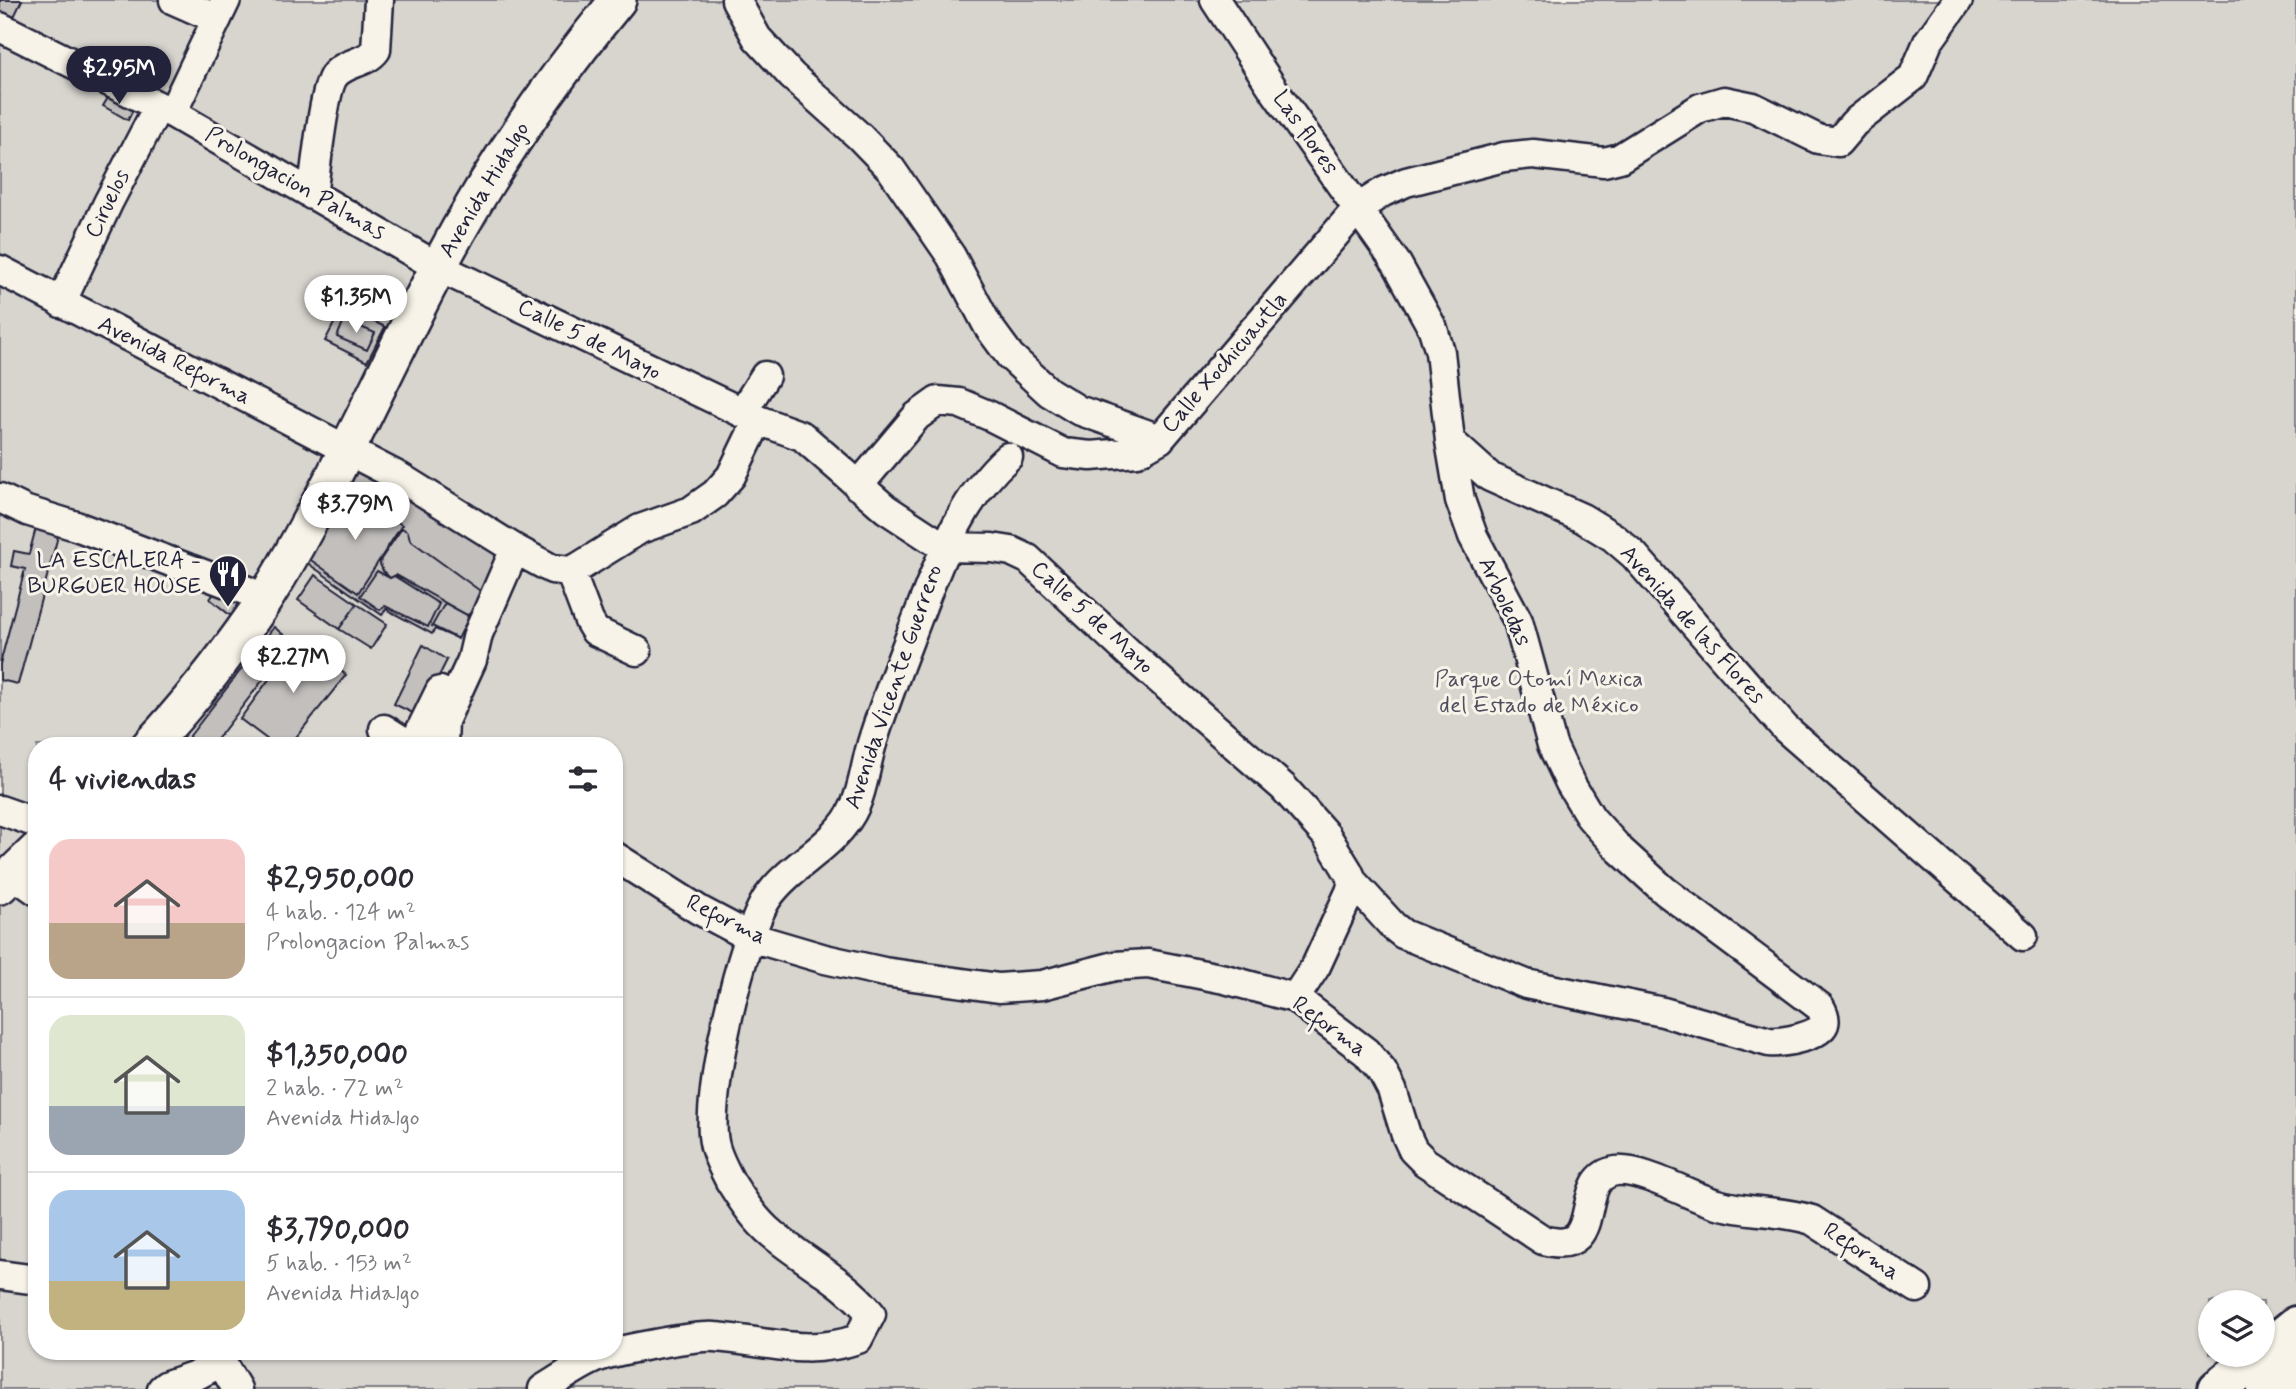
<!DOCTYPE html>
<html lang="es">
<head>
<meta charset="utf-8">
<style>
	:root { --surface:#fff; --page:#f2f2f3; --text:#2b2b33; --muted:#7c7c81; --line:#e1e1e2; --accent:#22223b }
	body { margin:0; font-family:Mynerve,sans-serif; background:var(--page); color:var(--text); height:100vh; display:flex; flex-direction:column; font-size:26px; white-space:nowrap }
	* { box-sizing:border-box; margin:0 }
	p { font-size:23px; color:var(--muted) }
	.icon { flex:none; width:38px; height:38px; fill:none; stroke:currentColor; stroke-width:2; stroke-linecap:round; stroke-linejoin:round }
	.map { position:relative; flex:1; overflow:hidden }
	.details { position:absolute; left:28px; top:737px; width:595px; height:623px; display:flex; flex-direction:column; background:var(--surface); border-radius:28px; box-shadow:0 2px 5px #0004 }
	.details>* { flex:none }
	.controls { position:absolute; left:2198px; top:1290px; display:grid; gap:14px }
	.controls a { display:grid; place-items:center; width:77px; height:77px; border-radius:50%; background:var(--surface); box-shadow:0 2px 5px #0004; font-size:35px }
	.price { position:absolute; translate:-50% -60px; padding:0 16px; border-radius:24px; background:#fff; color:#222; font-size:23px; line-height:46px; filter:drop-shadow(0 2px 4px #0008) }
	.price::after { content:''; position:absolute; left:50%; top:42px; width:21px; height:16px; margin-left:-10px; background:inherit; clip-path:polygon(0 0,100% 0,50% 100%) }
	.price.on { background:var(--accent); color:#fff }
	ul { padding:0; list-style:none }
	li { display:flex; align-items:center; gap:21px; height:175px; padding:0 21px }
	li+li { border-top:2px solid var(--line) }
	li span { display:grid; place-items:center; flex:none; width:196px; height:140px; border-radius:21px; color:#555 }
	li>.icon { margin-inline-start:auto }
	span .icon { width:84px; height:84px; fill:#fffc; stroke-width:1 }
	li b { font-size:30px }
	h2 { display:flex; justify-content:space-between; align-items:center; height:84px; padding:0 21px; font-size:30px }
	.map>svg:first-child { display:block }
	.green { fill:#d8d5cf; stroke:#7d7c85; stroke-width:2; fill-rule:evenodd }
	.building { fill:#c2bfbd; stroke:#22223b; stroke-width:2 }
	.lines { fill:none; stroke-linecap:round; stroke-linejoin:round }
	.minor-casing { stroke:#22223b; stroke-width:33 }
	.major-casing { stroke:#22223b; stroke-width:40 }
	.highway-casing { stroke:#22223b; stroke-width:44 }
	.minor { stroke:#f7f3e8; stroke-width:28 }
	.major { stroke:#f7f3e8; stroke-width:35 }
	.highway { stroke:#f7f3e8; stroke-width:38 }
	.labels { text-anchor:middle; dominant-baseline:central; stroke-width:6; stroke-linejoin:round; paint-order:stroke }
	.street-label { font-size:23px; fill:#22223b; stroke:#f7f3e8 }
	.poi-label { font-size:23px; fill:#22223b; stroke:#f7f3e8; text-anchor:end }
	.park-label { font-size:23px; fill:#504f60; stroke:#f7f3e8 }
</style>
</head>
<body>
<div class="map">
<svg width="2296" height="1389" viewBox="0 0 2296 1389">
	<rect width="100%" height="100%" fill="#f7f3e8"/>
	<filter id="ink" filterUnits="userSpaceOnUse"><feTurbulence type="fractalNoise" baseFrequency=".0143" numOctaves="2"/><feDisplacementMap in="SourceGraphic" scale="14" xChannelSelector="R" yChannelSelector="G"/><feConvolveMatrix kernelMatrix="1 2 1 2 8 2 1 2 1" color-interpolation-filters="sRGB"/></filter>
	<g filter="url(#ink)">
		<path class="green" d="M0 0H2296V1389H0ZM37 746H614V1351H37ZM2210 1302H2263V1354H2210Z"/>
		<path class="building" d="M0 0H22L13 19 0 13Z
			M111 93 135 106 128 120 103 106Z
			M343 306 385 327 367 362 325 341Z
			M344 320 375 333 367 350 337 337Z
			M358 462 499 550 474 619H468L458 639 435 629 432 634 386 609 382 615 303 560Z
			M351 491 402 525 358 593 308 558Z
			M38 520 61 525 18 684 0 680V664L25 569 11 566 14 551 29 554Z
			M402 528 408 532 410 540 479 590 482 599 476 610 467 615 396 575 390 578 383 571 380 564 381 559Z
			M377 571 390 578 394 576 439 604 428 627 385 606 380 610 360 596Z
			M315 575 357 604 339 629 298 600Z
			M221 584 244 596 231 616 210 599Z
			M445 603 467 615 468 619 458 639 432 626Z
			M357 604 387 624 371 649 339 629Z
			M274 627 292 642 212 746H182Z
			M300 637 346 675 289 746H276L240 719Z
			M423 645 447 660 419 716 394 704Z"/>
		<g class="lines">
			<g class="minor-casing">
				<path id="minor" d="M174 0 217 19
					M736 0 757 38 792 76 859 136 891 169 951 256 988 326 1010 356 1049 392 1078 410 1160 439
					M1215 0 1274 90 1397 264 1433 329 1440 352 1450 441 1460 500 1473 536 1518 621 1552 745 1570 783 1591 818 1620 850 1665 891 1820 1007C1823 1012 1826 1018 1824 1024 1819 1037 1781 1043 1769 1042L1663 1012 1526 984 1403 934 1393 926 1353 882
					M0 27 172 113 438 267 758 420 802 436 886 509 944 547 992 548 1011 551 1028 559 1130 654 1283 787 1326 835 1348 871 1353 882 1350 892 1316 966 1295 998
					M172 113 226 0
					M312 195C316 171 323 91 334 76 344 62 366 64 376 50L379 0
					M0 270 401 478 515 549 552 569 570 571 579 567 640 529 691 511 715 494 731 476 758 420
					M61 303 108 203 158 107
					M743 411 765 376
					M1450 441 1490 477 1582 518 1613 537 1634 555 1785 728 2023 936
					M858 486 917 416 938 401 959 403 990 416 1063 453 1091 456 1137 452 1160 439 1357 209 1383 192 1406 182 1504 157 1533 154 1604 162 1620 158 1700 108 1724 101 1753 107 1818 139 1838 142 1854 123 1913 77 1928 42 1958 0
					M0 498 27 511 76 526 248 591 263 602
					M570 571 589 621 595 631 637 651
					M384 729 411 746
					M412 746 415 742 440 691
					M443 746 444 721 472 660 478 634 515 549
					M0 810 37 823
					M614 856 699 910 750 937 825 959 884 972 999 988 1042 985 1115 966 1148 964 1225 979 1295 998 1366 1052 1382 1071 1392 1090 1406 1135 1413 1150 1425 1162 1543 1240C1609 1258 1570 1177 1616 1171 1642 1168 1690 1196 1717 1204 1748 1213 1781 1210 1812 1220L1917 1288
					M13 874 37 891
					M0 1275 37 1280
					M221 1362 237 1389
					M162 1389 167 1385 199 1374 221 1362 220 1351
					M543 1389C560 1379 576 1367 594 1359 609 1351 697 1335 715 1337 767 1341 805 1357 858 1339L871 1314C845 1281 804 1261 772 1234 755 1220 742 1200 730 1181 724 1169 716 1155 714 1142 705 1098 742 934 768 897 792 863 838 845 855 806 864 786 866 761 873 740 887 695 905 651 922 606 943 552 963 497 1008 457"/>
			</g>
			<g class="major-casing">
				<path id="major" d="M149 746C188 705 223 660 255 614 277 582 296 547 314 513 358 433 395 349 438 268 488 172 549 84 618 0
					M0 886 37 850"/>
			</g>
			<g class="highway-casing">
				<path id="highway" d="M2263 1353 2296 1326
					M2218 1389 2261 1354
					M2267 1389 2296 1366"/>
			</g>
			<use href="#minor" class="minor"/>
			<use href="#major" class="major"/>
			<use href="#highway" class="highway"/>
		</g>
	</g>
	<defs>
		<g id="restaurant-pin" transform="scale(2.0125)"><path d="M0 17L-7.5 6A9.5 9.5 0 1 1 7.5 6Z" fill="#22223b" stroke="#f7f3e8"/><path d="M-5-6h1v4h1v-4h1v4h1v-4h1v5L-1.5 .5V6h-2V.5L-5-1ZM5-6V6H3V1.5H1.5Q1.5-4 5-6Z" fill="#fff"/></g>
	</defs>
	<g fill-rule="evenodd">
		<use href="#restaurant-pin" x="228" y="574"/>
	</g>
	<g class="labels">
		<g class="street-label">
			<text transform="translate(1305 133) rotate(55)">Las flores</text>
			<text transform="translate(295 184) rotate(30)">Prolongacion Palmas</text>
			<text transform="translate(485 190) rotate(-59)">Avenida Hidalgo</text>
			<text transform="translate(108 204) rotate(-64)">Ciruelos</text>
			<text transform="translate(589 340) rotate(26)">Calle 5 de Mayo</text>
			<text transform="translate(174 361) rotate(27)">Avenida Reforma</text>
			<text transform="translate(1225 363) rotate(-49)">Calle Xochicuautla</text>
			<text transform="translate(1504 602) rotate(65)">Arboledas</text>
			<text transform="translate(1092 618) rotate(42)">Calle 5 de Mayo</text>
			<text transform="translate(1692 625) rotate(48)">Avenida de las Flores</text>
			<text transform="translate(894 687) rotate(-71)">Avenida Vicente Guerrero</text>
			<text transform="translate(726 920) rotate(26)">Reforma</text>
			<text transform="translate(1329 1027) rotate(36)">Reforma</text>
			<text transform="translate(1861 1252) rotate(33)">Reforma</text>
		</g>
		<g class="poi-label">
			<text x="201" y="561">LA ESCALERA -<tspan x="201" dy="26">BURGUER HOUSE</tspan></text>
		</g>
		<g class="park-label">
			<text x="1539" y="680">Parque Otomí Mexica<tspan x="1539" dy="26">del Estado de México</tspan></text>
		</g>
	</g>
</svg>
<div class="controls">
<a><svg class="icon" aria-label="layers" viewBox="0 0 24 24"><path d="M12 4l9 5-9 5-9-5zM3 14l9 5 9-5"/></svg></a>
</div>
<b class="price on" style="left:119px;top:106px">$2.95M</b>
<b class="price" style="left:356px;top:335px">$1.35M</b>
<b class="price" style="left:355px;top:542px">$3.79M</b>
<b class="price" style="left:293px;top:695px">$2.27M</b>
<section class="details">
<h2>4 viviendas<svg class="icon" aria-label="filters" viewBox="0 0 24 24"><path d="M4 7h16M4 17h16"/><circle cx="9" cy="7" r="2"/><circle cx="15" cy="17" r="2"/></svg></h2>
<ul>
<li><span style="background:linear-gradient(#f6c9c9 60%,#b9a48a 0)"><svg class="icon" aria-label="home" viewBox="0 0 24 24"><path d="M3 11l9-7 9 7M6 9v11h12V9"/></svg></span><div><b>$2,950,000</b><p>4 hab. · 124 m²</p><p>Prolongacion Palmas</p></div></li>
<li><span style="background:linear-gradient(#dfe7d0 65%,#9aa5b1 0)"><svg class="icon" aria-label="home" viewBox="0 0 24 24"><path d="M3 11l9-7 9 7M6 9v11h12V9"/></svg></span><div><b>$1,350,000</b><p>2 hab. · 72 m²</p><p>Avenida Hidalgo</p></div></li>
<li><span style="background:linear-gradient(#a9c7e8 65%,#c2b280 0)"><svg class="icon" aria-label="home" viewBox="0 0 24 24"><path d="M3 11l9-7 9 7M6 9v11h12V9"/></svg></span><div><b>$3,790,000</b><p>5 hab. · 153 m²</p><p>Avenida Hidalgo</p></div></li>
</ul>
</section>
</div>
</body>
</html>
